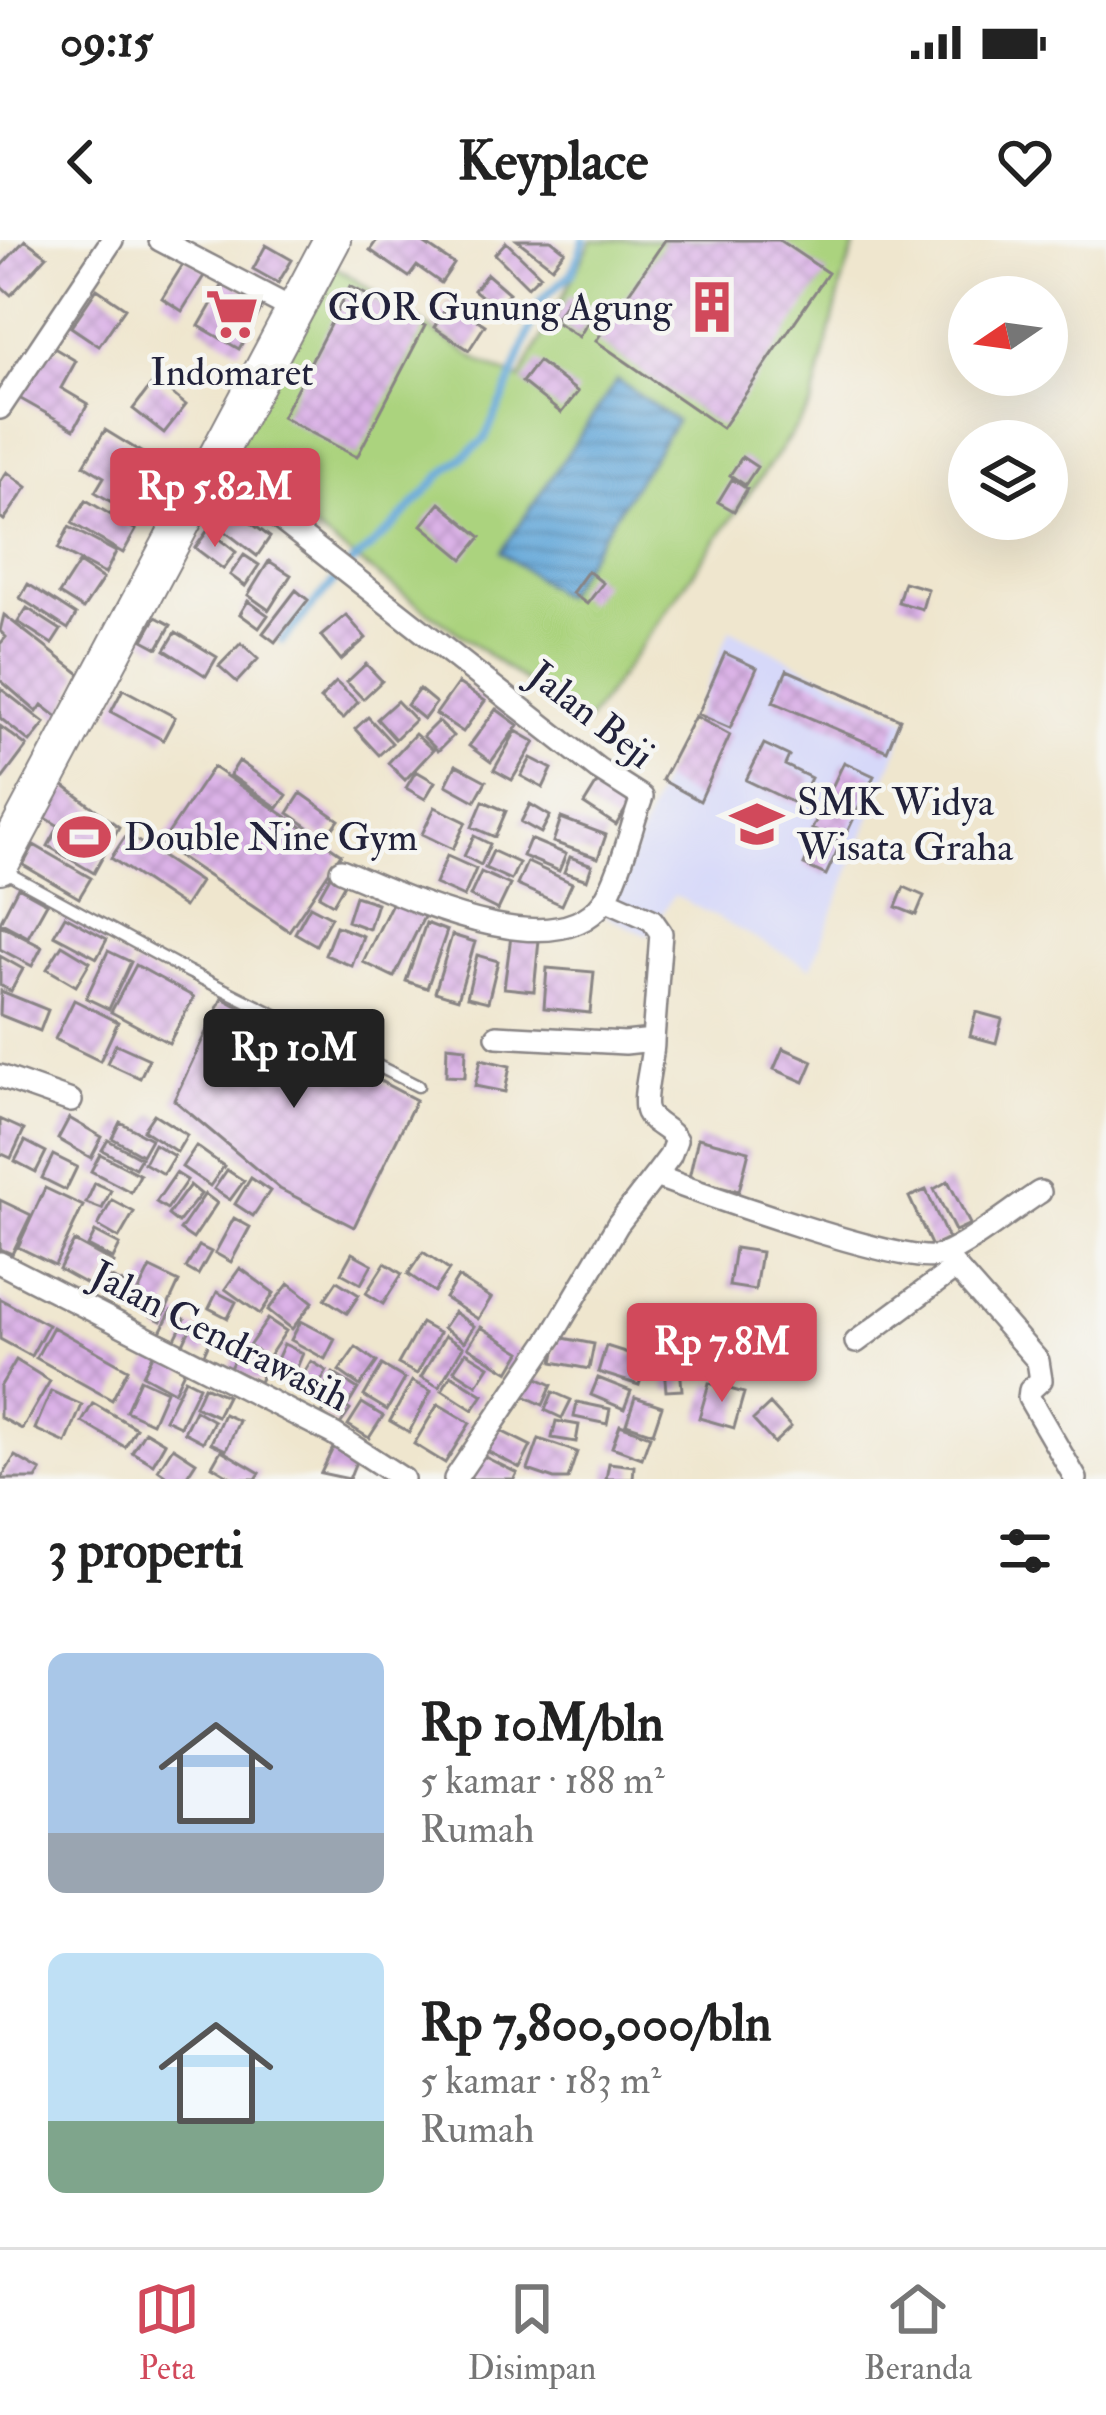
<!DOCTYPE html>
<html lang="id">
<head>
<meta charset="utf-8">
<style>
	:root { --surface:#fff; --page:#f2f2f2; --text:#222; --muted:#767676; --line:#e0e0e0; --accent:#d1495b }
	body { margin:0; font-family:"IM FELL Double Pica",serif; background:var(--page); color:var(--text); height:100vh; display:flex; flex-direction:column; font-size:45px; white-space:nowrap }
	* { box-sizing:border-box; margin:0 }
	p { font-size:39px; color:var(--muted) }
	.icon { flex:none; width:66px; height:66px; fill:none; stroke:currentColor; stroke-width:2; stroke-linecap:round; stroke-linejoin:round }
	.map { position:relative; height:1239px; overflow:hidden }
	.details { display:flex; flex-direction:column; background:var(--surface); flex:1 }
	.details>* { flex:none }
	.needle { width:78px; rotate:257deg }
	.fabs { position:absolute; left:948px; top:36px; display:grid; gap:24px }
	.fabs a { display:grid; place-items:center; width:120px; height:120px; border-radius:50%; background:var(--surface); box-shadow:0 12px 48px #0002; font-size:60px }
	.price { position:absolute; translate:-50% -102px; padding:0 27px; border-radius:12px; background:var(--accent); color:#fff; font-size:39px; line-height:78px; filter:drop-shadow(0 3px 6px #0008) }
	.price::after { content:''; position:absolute; left:50%; top:72px; width:36px; height:27px; margin-left:-18px; background:inherit; clip-path:polygon(0 0,100% 0,50% 100%) }
	.price.current { background:#222; color:#fff }
	ul { padding:0; list-style:none }
	li { display:flex; align-items:center; gap:36px; height:300px; padding:0 48px }
	li span { display:grid; place-items:center; flex:none; width:336px; height:240px; border-radius:18px; color:#555 }
	li>.icon { margin-inline-start:auto }
	span .icon { width:144px; height:144px; fill:#fffc; stroke-width:1 }
	li b { font-size:51px }
	h2 { display:flex; justify-content:space-between; align-items:center; height:144px; padding:0 48px; font-size:51px }
	.status { display:flex; justify-content:space-between; align-items:center; height:84px; padding:0 60px; background:var(--surface); direction:ltr }
	.status svg { height:33px; fill:currentColor }
	header { display:flex; justify-content:space-between; align-items:center; height:156px; padding:0 48px; background:var(--surface); font-size:54px; font-weight:800 }
	.tab-bar { display:flex; justify-content:space-around; align-items:center; height:168px; border-top:3px solid var(--line); background:var(--surface); font-size:33px; color:var(--muted) }
	.tab-bar a { display:grid; justify-items:center; gap:6px }
	.tab-bar .current { color:var(--accent) }
	.map>svg:first-child { display:block }
	.built { fill:#d6d8f9 }
	.pitch { fill:#abd37e; stroke:#667a5c; stroke-width:3 }
	.water { fill:url(#water-rules); stroke:#44658a; stroke-width:3 }
	.lines { fill:none; stroke-linecap:round; stroke-linejoin:round }
	.stream { stroke:#65a8d9; stroke-width:8 }
	.building { fill:url(#building-cross-hatch) }
	.service-casing { stroke:#888484; stroke-width:15 }
	.minor-casing { stroke:#888484; stroke-width:26 }
	.trunk-casing { stroke:#888484; stroke-width:40 }
	.service { stroke:#fff; stroke-width:10 }
	.minor { stroke:#fff; stroke-width:21 }
	.trunk { stroke:#fff; stroke-width:36 }
	.labels { text-anchor:middle; dominant-baseline:central; stroke-width:9; stroke-linejoin:round; paint-order:stroke }
	.poi-label { font-size:39px; fill:#22223b; stroke:#f6f6f2; text-anchor:start }
	.street-label { font-size:39px; fill:#22223b; stroke:#f6f6f2 }
</style>
</head>
<body>
<div class="status"><b>09:15</b><svg viewBox="0 0 49 12"><path d="M0 12V9h3v3zM5 12V6h3v6zM10 12V3h3v9zM15 12V0h3v12zM26 1h20v11H26zM47 4h2v5h-2z"/></svg></div>
<header><svg class="icon" aria-label="back" viewBox="0 0 24 24"><path d="M15 5l-7 7 7 7"/></svg>Keyplace<svg class="icon" aria-label="heart" viewBox="0 0 24 24"><path d="M12 20l-8-8c-3-5 5-10 8-4 3-6 11-1 8 4z"/></svg></header>
<div class="map">
<svg width="1106" height="1239" viewBox="0 0 1106 1239">
	<defs>
		<pattern id="water-rules" width="6" height="5" patternUnits="userSpaceOnUse" patternTransform="scale(3)"><rect width="6" height="5" fill="#65a8d9"/><path d="M0 2.5h6" fill="none" stroke="#5388b1"/></pattern>
		<pattern id="building-cross-hatch" width="8" height="8" patternUnits="userSpaceOnUse" patternTransform="scale(3)"><rect width="8" height="8" fill="#dbb2e7"/><path d="M0 0l8 8M0 8l8-8" fill="none" stroke="#bc99c7"/></pattern>
	</defs>
	<rect width="100%" height="100%" fill="#f6f6f2"/>
	<filter id="ink" filterUnits="userSpaceOnUse"><feTurbulence type="fractalNoise" baseFrequency=".00833" numOctaves="2"/><feDisplacementMap in="SourceGraphic" scale="24" xChannelSelector="R" yChannelSelector="G"/><feConvolveMatrix kernelMatrix="1 2 1 2 8 2 1 2 1" color-interpolation-filters="sRGB"/></filter>
	<filter id="wash" filterUnits="userSpaceOnUse"><feTurbulence type="fractalNoise" baseFrequency=".004" numOctaves="4" result="noise"/><feDisplacementMap in="SourceGraphic" scale="48" xChannelSelector="R" yChannelSelector="G"/><feGaussianBlur stdDeviation="2.7" result="paint"/><feColorMatrix in="noise" values="0 0 0 0 0 0 0 0 0 0 0 0 0 0 0 0 0 1.4 0 .05"/><feComposite in="paint" operator="in"/></filter>
	<g filter="url(#wash)">
		<rect width="100%" height="100%" fill="#efe6ce"/>
		<path class="built" d="M730 389 909 480 811 728 674 655 648 696 604 675 628 628 662 540 695 476Z"/>
		<path class="pitch" d="M592 0H857L842 43 812 165 585 485 224 224 331 24 481 122 520 139Z"/>
		<path class="water" d="M617 140 676 181 562 357 501 312Z"/>
		<g class="lines">
			<path class="stream" d="M282 401 342 332 393 287 441 235 484 200 510 144 541 60 572 33 584 0"/>
		</g>
		<g id="blocks">
			<path class="building" d="M25 0 47 16 11 55 0 45V27Z
				M377 0H419L454 24 441 43 417 26 409 37 370 10Z
				M517 0H551L565 11 552 27Z
				M665 0H779L828 33 722 188 596 101Z
				M506 2 540 35 528 47 495 14Z
				M266 5 292 20 278 43 253 29Z
				M187 18 207 31 182 71 162 58Z
				M487 34 509 53 496 68 474 50Z
				M226 39 265 62 239 109 199 86Z
				M350 46 425 86 357 217 282 177Z
				M97 49 125 68 99 106 71 87Z
				M570 55 595 70 579 97 554 81Z
				M450 62 485 85 469 110 434 87Z
				M49 105 76 121 61 148 88 164 74 189 19 158Z
				M538 121 578 152 561 173 522 142Z
				M155 140 186 165 164 193 133 169Z
				M105 190 149 217 142 228 156 236 138 266 129 260 123 269 95 252 104 237 84 225Z
				M742 217 757 227 745 245 730 235Z
				M7 232 27 247 4 280 0 277V242Z
				M732 239 747 249 734 271 718 262Z
				M86 260 136 290 123 313 72 283Z
				M440 263 481 297 463 319 422 285Z
				M231 268 270 297 257 316 218 286Z
				M69 287 116 312 105 334 58 309Z
				M208 290 236 312 223 329 195 308Z
				M244 315 259 325 245 346 230 335Z
				M269 321 291 335 269 370 248 355Z
				M79 323 103 339 83 369 59 354Z
				M588 331 603 343 587 364 572 353Z
				M904 342 928 349 922 369 898 362Z
				M28 344 76 375 68 389 20 358Z
				M296 350 308 360 275 402 263 393Z
				M248 361 268 375 259 388 240 374Z
				M27 368 61 390 52 404 18 382Z
				M4 375 80 434 60 479 42 465 37 472 0 440V404L6 397 0 391Z
				M346 375 366 398 341 420 321 396Z
				M156 377 171 385 158 408 143 400Z
				M176 392 217 417 206 436 165 410Z
				M241 403 258 419 237 442 219 426Z
				M725 413 757 428 730 488 698 474Z
				M366 424 382 441 363 459 347 442Z
				M787 430 900 479 887 511 773 462Z
				M336 442 358 462 343 479 320 459Z
				M458 443 485 461 463 492 436 474Z
				M0 448 45 483 30 502 0 478Z
				M123 449 175 477 163 500 111 472Z
				M419 449 436 463 424 479 407 465Z
				M397 461 415 480 395 499 377 479Z
				M496 469 518 485 491 522 469 506Z
				M695 476 730 495 700 561 662 540Z
				M368 477 392 503 379 515 355 489Z
				M438 481 453 496 438 511 423 496Z
				M0 486 27 506 3 538 0 536Z
				M516 491 535 502 512 540 494 530Z
				M415 494 433 510 405 540 388 523Z
				M764 504 789 516 785 525 811 538 798 565 746 540Z
				M531 518 552 529 543 548 521 536Z
				M239 521 287 555 278 568 230 535Z
				M844 522 874 536 842 603 812 589Z
				M456 525 486 541 475 561 446 545Z
				M213 527 341 614 289 691 161 604Z
				M416 531 435 542 425 559 406 548Z
				M600 538 632 559 616 585 584 564Z
				M59 542 119 587 94 633 48 606 59 586 39 574Z
				M301 553 339 580 325 599 288 573Z
				M483 561 506 571 495 597 472 587Z
				M530 564 550 576 541 593 521 582Z
				M435 567 466 582 453 609 422 594Z
				M561 578 606 595 598 618 553 602Z
				M127 594 200 642 184 667 111 618Z
				M817 595 840 605 826 635 804 625Z
				M474 596 490 604 481 625 464 616Z
				M530 599 566 614 559 631 523 616Z
				M34 605 91 638 79 658 23 625Z
				M493 611 519 623 511 640 485 628Z
				M447 616 476 629 464 657 435 644Z
				M570 617 592 625 587 640 564 632Z
				M527 622 572 643 562 665 517 645Z
				M481 632 510 645 498 670 470 656Z
				M332 633 346 641 333 664 319 656Z
				M18 647 47 663 28 697 0 682Z
				M904 647 924 656 916 675 896 667Z
				M355 656 377 663 369 689 347 681Z
				M394 659 425 675 394 737 363 722Z
				M310 666 331 677 316 705 295 693Z
				M65 676 107 699 97 718 54 695Z
				M426 683 447 691 427 748 406 741Z
				M0 685 42 707 32 726 0 709Z
				M336 686 363 696 352 726 325 715Z
				M452 695 475 702 458 759 435 752Z
				M511 696 539 700 534 751 504 748Z
				M62 705 90 722 76 746 47 729Z
				M108 711 131 722 109 769 86 758Z
				M477 715 498 721 488 762 467 757Z
				M0 716 23 729 11 751 0 745Z
				M136 725 194 757 169 803 111 772Z
				M547 728 594 732 590 773 544 768Z
				M1 751 48 770 40 791 0 775Z
				M222 758 416 860 354 987 280 949 174 860Z
				M74 760 118 782 100 821 55 799Z
				M976 772 1002 779 996 803 970 796Z
				M116 804 149 819 140 838 107 823Z
				M447 806 466 808 465 837 446 836Z
				M783 808 813 821 804 842 774 829Z
				M481 819 510 826 505 852 475 846Z
				M154 874 187 895 177 912 143 890Z
				M69 878 102 897 91 918 58 899Z
				M0 879 24 890 11 918 0 913Z
				M120 882 151 899 142 915 112 898Z
				M698 898 749 911 739 951 689 938Z
				M108 900 141 918 135 928 102 910Z
				M25 901 46 912 36 932 15 921Z
				M154 904 174 916 163 934 144 923Z
				M196 906 224 926 210 946 182 927Z
				M100 914 140 935 131 952 91 931Z
				M53 915 77 927 66 950 42 938Z
				M227 930 244 941 230 960 214 949Z
				M176 933 187 940 167 969 156 962Z
				M251 938 270 951 253 976 235 964Z
				M948 941 970 984 955 991 934 949Z
				M95 943 111 950 102 969 86 963Z
				M190 945 201 954 178 983 168 975Z
				M45 948 83 966 55 1025 18 1007Z
				M926 950 948 999 932 1007 909 957Z
				M205 954 217 963 193 999 180 990Z
				M0 960 31 975 12 1014 0 1009Z
				M112 960 134 972 119 998 98 986Z
				M234 978 250 987 231 1022 215 1013Z
				M95 992 120 1005 113 1019 88 1006Z
				M74 1001 114 1023 99 1051 59 1029Z
				M199 1006 211 1012 198 1035 186 1028Z
				M735 1008 761 1012 755 1050 729 1046Z
				M423 1012 449 1030 434 1052 408 1034Z
				M352 1013 372 1024 361 1044 341 1033Z
				M385 1023 402 1034 383 1064 366 1053Z
				M150 1028 179 1042 161 1081 131 1066Z
				M240 1028 274 1053 260 1074 225 1049Z
				M458 1037 491 1058 478 1079 445 1058Z
				M111 1038 134 1048 126 1067 103 1057Z
				M337 1041 359 1055 347 1073 325 1059Z
				M289 1043 313 1062 292 1089 268 1070Z
				M217 1052 236 1062 228 1078 209 1068Z
				M0 1059 48 1085 31 1116 0 1099Z
				M171 1071 185 1079 175 1099 160 1092Z
				M454 1072 474 1086 464 1102 443 1088Z
				M268 1079 286 1091 268 1118 249 1106Z
				M301 1081 335 1099 325 1119 291 1100Z
				M421 1083 439 1093 417 1134 398 1124Z
				M53 1087 128 1129 112 1160 36 1118Z
				M191 1087 212 1096 203 1116 182 1106Z
				M481 1087 521 1112 509 1132 468 1107Z
				M445 1096 463 1107 439 1147 421 1137Z
				M558 1097 594 1104 589 1129 553 1122Z
				M284 1104 303 1113 294 1135 274 1126Z
				M606 1106 647 1119 639 1145 598 1132Z
				M356 1107 377 1122 360 1146 339 1131Z
				M239 1109 268 1123 259 1142 230 1128Z
				M466 1112 489 1126 477 1145 454 1130Z
				M154 1113 185 1129 174 1152 143 1135Z
				M16 1120 50 1141 22 1189 0 1177V1147Z
				M311 1121 327 1131 316 1150 299 1141Z
				M382 1125 405 1139 387 1170 364 1156Z
				M680 1126 682 1150 666 1151 664 1128Z
				M333 1133 358 1149 349 1164 324 1148Z
				M451 1135 483 1155 473 1170 442 1150Z
				M531 1135 552 1145 543 1165 522 1155Z
				M598 1138 631 1151 624 1169 591 1155Z
				M140 1139 166 1151 152 1183 126 1171Z
				M185 1139 199 1146 180 1186 165 1179Z
				M412 1141 431 1151 409 1192 390 1181Z
				M709 1143 744 1153 734 1188 699 1178Z
				M204 1146 227 1156 217 1176 195 1166Z
				M51 1151 82 1165 66 1203 35 1189Z
				M553 1152 571 1160 562 1178 545 1170Z
				M635 1157 662 1166 653 1193 626 1184Z
				M333 1158 350 1170 339 1186 322 1174Z
				M577 1162 610 1169 607 1184 574 1177Z
				M93 1163 136 1188 125 1207 82 1182Z
				M362 1163 383 1176 369 1198 348 1185Z
				M438 1164 470 1183 445 1223 414 1204Z
				M770 1164 791 1187 774 1203 753 1180Z
				M195 1170 214 1181 203 1202 184 1192Z
				M224 1174 239 1181 226 1210 211 1203Z
				M556 1181 579 1185 576 1202 552 1198Z
				M620 1185 650 1196 642 1218 612 1207Z
				M491 1186 531 1206 520 1228 481 1208Z
				M145 1191 165 1203 153 1224 132 1212Z
				M539 1199 577 1212 568 1239H554L528 1230Z
				M173 1207 196 1222 185 1239H171L158 1230Z
				M333 1208 357 1219 349 1239 321 1233Z
				M221 1210 260 1233 256 1239H234L212 1226Z
				M479 1214 517 1233 514 1239H466Z
				M15 1216 41 1231 36 1239H1Z
				M609 1223 634 1226 633 1239H606Z"/>
		</g>
	</g>
	<g filter="url(#ink)">
		<use href="#blocks" fill-opacity="0" stroke="#888484" stroke-width="3"/>
		<g class="lines">
			<g class="service-casing">
				<path id="service" d="M6 632 189 732 418 846"/>
			</g>
			<g class="minor-casing">
				<path id="minor" d="M160 0 294 70
					M0 168 112 0
					M212 226 598 529 642 557C631 587 620 637 603 662 554 730 400 654 341 630
					M497 796 625 803 653 800 661 693 652 680 605 659
					M653 800C654 818 641 858 647 872 653 885 669 887 676 900L670 916 655 936
					M0 836 71 861
					M944 1014 1038 1121 1041 1140 1030 1150 1029 1158 1076 1239
					M0 1023 334 1194 403 1239
					M856 1102 954 1029
					M455 1239 552 1096 618 984 655 936C701 953 903 1026 939 1016 964 1009 1016 967 1040 952"/>
			</g>
			<g class="trunk-casing">
				<path id="trunk" d="M0 625C112 417 220 208 332 0"/>
			</g>
			<use href="#service" class="service"/>
			<use href="#minor" class="minor"/>
			<use href="#trunk" class="trunk"/>
		</g>
	</g>
	<defs>
		<g id="building-bare" transform="scale(4.14)"><path d="M-4-6H4V6H1V3H-1V6H-4ZM-2.5-4.3h1.7v1.8h-1.7ZM.8-4.3h1.7v1.8H.8ZM-2.5-1h1.7V.8h-1.7ZM.8-1h1.7V.8H.8Z" fill="#d1495b" stroke="#f6f6f2" stroke-width="2.5" paint-order="stroke"/></g>
		<g id="supermarket-bare" transform="scale(4.14)"><path d="M-6-5.5h2.5l.6 2H6L4.5 2H-2.5L-4.4-4H-6ZM-1.5 3.2a1.3 1.3 0 1 0 .1 0ZM3 3.2a1.3 1.3 0 1 0 .1 0Z" fill="#d1495b" stroke="#f6f6f2" stroke-width="2.5" paint-order="stroke"/></g>
		<g id="school-bare" transform="scale(4.14)"><path d="M0-5L7-2L0 1L-7-2ZM-4 1L0 2.5L4 1V4Q0 6-4 4Z" fill="#d1495b" stroke="#f6f6f2" stroke-width="2.5" paint-order="stroke"/></g>
		<g id="stadium-bare" transform="scale(4.14)"><path d="M0-5a6.5 5 0 1 0 0 10a6.5 5 0 1 0 0-10ZM-3.5-1.8h7v3.6h-7Z" fill="#d1495b" stroke="#f6f6f2" stroke-width="2.5" paint-order="stroke"/></g>
	</defs>
	<g fill-rule="evenodd">
		<use href="#building-bare" x="712" y="67"/>
		<use href="#supermarket-bare" x="232" y="74"/>
		<use href="#school-bare" x="757" y="584"/>
		<use href="#stadium-bare" x="84" y="597"/>
	</g>
	<g class="labels">
		<g class="poi-label">
			<text x="672" y="67" text-anchor="end">GOR Gunung Agung</text>
			<text x="232" y="132" text-anchor="middle">Indomaret</text>
			<text x="797" y="562">SMK Widya<tspan x="797" dy="45">Wisata Graha</tspan></text>
			<text x="124" y="597">Double Nine Gym</text>
		</g>
		<g class="street-label">
			<text transform="translate(591 475) rotate(38)">Jalan Beji</text>
			<text transform="translate(220 1096) rotate(27)">Jalan Cendrawasih</text>
		</g>
	</g>
</svg>
<div class="fabs">
<a><svg class="needle" viewBox="-14 -14 28 28"><path d="M0-13l5 13h-10z" fill="#e53935"/><path d="M0 13l5-13h-10z" fill="#767676"/></svg></a>
<a><svg class="icon" aria-label="layers" viewBox="0 0 24 24"><path d="M12 4l9 5-9 5-9-5zM3 14l9 5 9-5"/></svg></a>
</div>
<b class="price" style="left:215px;top:310px">Rp 5.82M</b>
<b class="price current" style="left:294px;top:871px">Rp 10M</b>
<b class="price" style="left:722px;top:1165px">Rp 7.8M</b>
</div>
<section class="details">
<h2>3 properti<svg class="icon" aria-label="filters" viewBox="0 0 24 24"><path d="M4 7h16M4 17h16"/><circle cx="9" cy="7" r="2"/><circle cx="15" cy="17" r="2"/></svg></h2>
<ul>
<li><span style="background:linear-gradient(#a9c7e8 75%,#9aa5b1 0)"><svg class="icon" aria-label="home" viewBox="0 0 24 24"><path d="M3 11l9-7 9 7M6 9v11h12V9"/></svg></span><div><b>Rp 10M/bln</b><p>5 kamar · 188 m²</p><p>Rumah</p></div></li>
<li><span style="background:linear-gradient(#bfe0f5 70%,#7fa58c 0)"><svg class="icon" aria-label="home" viewBox="0 0 24 24"><path d="M3 11l9-7 9 7M6 9v11h12V9"/></svg></span><div><b>Rp 7,800,000/bln</b><p>5 kamar · 183 m²</p><p>Rumah</p></div></li>
</ul>
</section>
<nav class="tab-bar">
<a class="current"><svg class="icon" aria-label="map" viewBox="0 0 24 24"><path d="M3 6l6-2 6 2 6-2v14l-6 2-6-2-6 2zM9 4v14M15 6v14"/></svg>Peta</a>
<a><svg class="icon" aria-label="saved" viewBox="0 0 24 24"><path d="M7 4h10v16l-5-4-5 4z"/></svg>Disimpan</a>
<a><svg class="icon" aria-label="home" viewBox="0 0 24 24"><path d="M3 11l9-7 9 7M6 9v11h12V9"/></svg>Beranda</a>
</nav>
</body>
</html>
